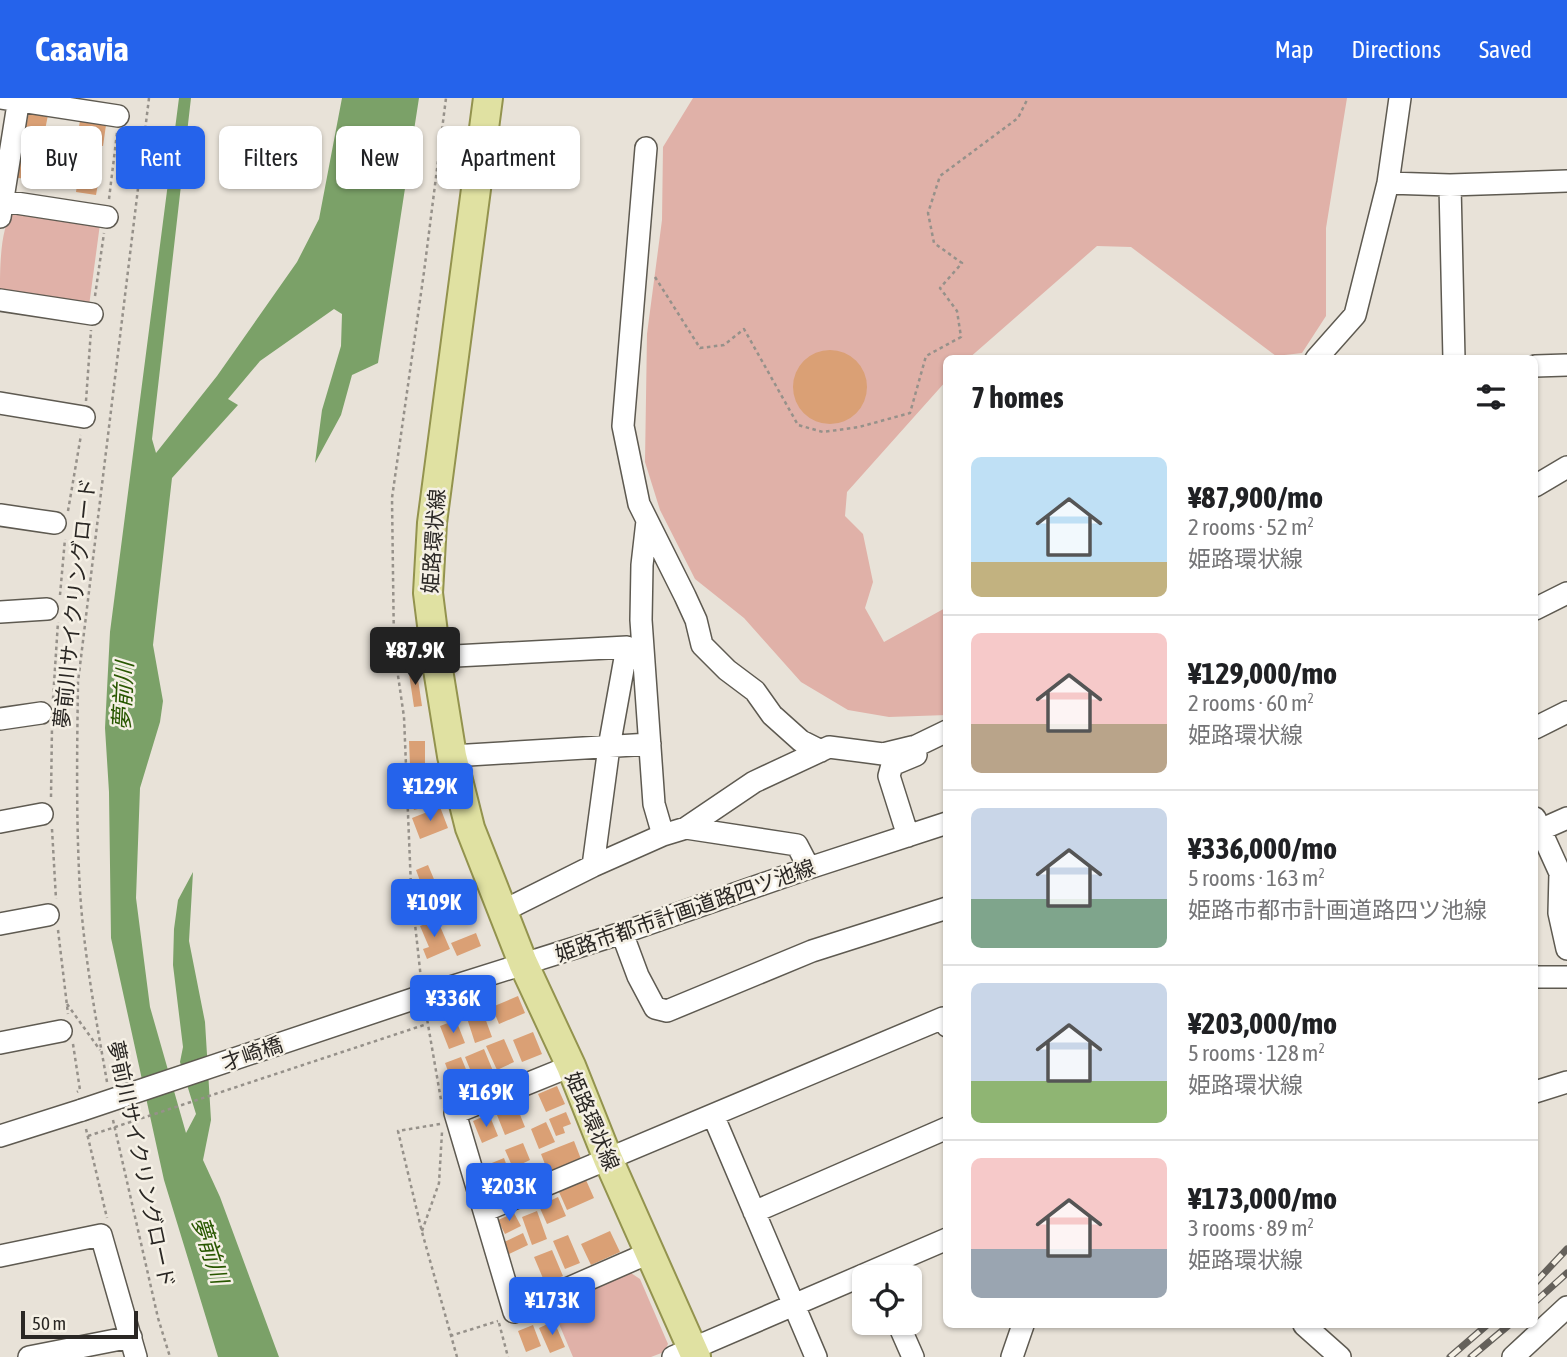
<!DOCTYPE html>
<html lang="en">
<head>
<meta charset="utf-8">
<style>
	:root { --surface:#fff; --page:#f2f2f2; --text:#202124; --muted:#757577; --line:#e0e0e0; --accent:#2563eb }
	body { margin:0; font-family:"Asap Condensed","Noto Sans JP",sans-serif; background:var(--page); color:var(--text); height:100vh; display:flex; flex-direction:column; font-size:26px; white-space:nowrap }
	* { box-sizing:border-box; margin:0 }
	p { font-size:23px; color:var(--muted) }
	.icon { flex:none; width:38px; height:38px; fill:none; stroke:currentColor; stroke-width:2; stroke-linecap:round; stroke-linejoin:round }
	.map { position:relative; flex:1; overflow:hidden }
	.details { position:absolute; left:943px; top:257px; width:595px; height:973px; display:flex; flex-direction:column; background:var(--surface); border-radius:10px; box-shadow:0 2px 5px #0004 }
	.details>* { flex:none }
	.top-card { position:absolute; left:21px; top:28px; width:665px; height:63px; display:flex; gap:14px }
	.controls { position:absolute; left:852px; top:1167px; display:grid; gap:14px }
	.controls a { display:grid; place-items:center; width:70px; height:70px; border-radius:10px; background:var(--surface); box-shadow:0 2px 5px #0004; font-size:35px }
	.scale { position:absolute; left:21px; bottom:18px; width:117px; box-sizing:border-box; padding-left:7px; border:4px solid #2a2724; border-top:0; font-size:19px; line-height:24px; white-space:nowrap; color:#2a2724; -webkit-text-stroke:5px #f5f0e5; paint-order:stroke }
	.price { position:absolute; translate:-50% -60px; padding:0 16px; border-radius:7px; background:var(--accent); color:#fff; font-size:23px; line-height:46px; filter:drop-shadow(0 2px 4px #0008) }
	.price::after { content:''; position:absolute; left:50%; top:42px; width:21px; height:16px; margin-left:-10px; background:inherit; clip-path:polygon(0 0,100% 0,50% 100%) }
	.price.current { background:#222; color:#fff }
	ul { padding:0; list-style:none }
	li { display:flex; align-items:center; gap:21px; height:175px; padding:0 28px }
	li+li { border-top:2px solid var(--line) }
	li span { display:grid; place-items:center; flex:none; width:196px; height:140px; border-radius:10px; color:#555 }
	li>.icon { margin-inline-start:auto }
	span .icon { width:84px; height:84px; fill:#fffc; stroke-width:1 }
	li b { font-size:30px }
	h2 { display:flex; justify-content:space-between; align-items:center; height:84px; padding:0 28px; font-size:30px }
	.tag { padding:0 24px; border-radius:10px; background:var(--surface); box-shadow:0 2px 5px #0004; font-size:24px; line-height:63px }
	.tag.current { background:var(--accent); color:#fff }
	header { display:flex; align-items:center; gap:42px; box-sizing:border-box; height:98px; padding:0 35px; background:var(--accent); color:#fff }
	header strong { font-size:33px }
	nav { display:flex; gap:38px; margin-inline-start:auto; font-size:24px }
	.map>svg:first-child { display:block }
	.green { fill:#e0b1a8 }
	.water { fill:#7ba168 }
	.building { fill:#daa075 }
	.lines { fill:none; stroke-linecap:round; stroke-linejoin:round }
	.minor-casing { stroke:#5e5a51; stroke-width:24 }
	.major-casing { stroke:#93934e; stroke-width:32 }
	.path { stroke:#96918a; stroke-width:2.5; stroke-dasharray:3.5 3.5; stroke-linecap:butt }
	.minor { stroke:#fff; stroke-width:21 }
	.major { stroke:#e0e1a2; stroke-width:28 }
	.rail-casing { stroke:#65615b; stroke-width:7 }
	.rail { stroke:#f5f0e5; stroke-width:4.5; stroke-dasharray:13; stroke-linecap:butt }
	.minor-bridge-casing { stroke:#5e5a51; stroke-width:24; stroke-linecap:butt }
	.path-bridge { stroke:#96918a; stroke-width:2.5; stroke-dasharray:3.5 3.5; stroke-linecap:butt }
	.minor-bridge { stroke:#fff; stroke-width:21 }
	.labels { text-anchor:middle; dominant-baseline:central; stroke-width:5; stroke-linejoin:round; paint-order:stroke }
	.street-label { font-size:21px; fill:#2a2724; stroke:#f5f0e5 }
	.water-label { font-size:23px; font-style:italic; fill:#285700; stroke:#f5f0e5 }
</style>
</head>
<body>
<header>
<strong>Casavia</strong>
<nav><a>Map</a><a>Directions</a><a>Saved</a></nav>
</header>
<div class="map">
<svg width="1567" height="1259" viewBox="0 0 1567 1259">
	<rect width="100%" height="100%" fill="#e8e2d8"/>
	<path class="green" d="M693 0H1347L1326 130V218L1302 255 1276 258 1131 149 1097 148 968 261H947V282L847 394 845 418 863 436 873 484 865 510 884 544 947 509V617L889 619 848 612 801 584 744 520 695 481 660 412 645 364 647 236 662 122 663 49Z
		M14 112 100 126 89 208 0 192C0 171 0 127 14 112Z
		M631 1175 640 1181 668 1246 664 1254 651 1259H573L551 1207Z"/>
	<path class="water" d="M179 0H191L152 341 156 355 217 278 297 164 319 121 342 0H419L378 265 352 277 341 317 315 365 322 312 341 248 342 216 334 211 260 263 228 301 238 307 172 380 153 547 163 603 160 624 140 690 136 800 150 909 186 1035 196 1016 180 964 183 949 173 867 174 831 178 802 193 774 189 843 205 924 211 1022 203 1062 220 1099 279 1259H218L164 1082 111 840 109 694 105 630 110 534Z"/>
	<path class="building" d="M29 14 48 17 45 32 26 29Z
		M80 23 106 27 103 48 76 44Z
		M16 54 41 57 37 83 13 79Z
		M46 59 70 62 67 82 43 79Z
		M80 66 101 69 96 97 76 94Z
		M793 289a37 37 0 1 1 74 0a37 37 0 1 1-74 0Z
		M416 568 422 608 414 609 408 569Z
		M409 643H425V666L410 667Z
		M426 674 431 694 413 699 408 678Z
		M427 698 430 708 414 712 411 702Z
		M440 709 448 730 420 741 412 720Z
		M428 767 436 786 423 791 416 772Z
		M439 790 445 803 425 811 419 797Z
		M440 810 443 815 422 823 420 818Z
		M437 821 450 851 427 861 423 851 429 849 420 828Z
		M476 835 481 848 457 858 451 845Z
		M518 898 525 915 499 926 492 909Z
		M481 909 492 939 475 945 465 914Z
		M456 922 465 945 449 951 440 928Z
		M533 934 542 956 522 964 513 942Z
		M504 941 514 964 497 972 486 948Z
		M484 951 493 973 474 981 465 959Z
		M461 959 472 986 455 992 445 965Z
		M557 988 565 1006 546 1014 538 996Z
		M515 1004 525 1029 505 1037 495 1012Z
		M566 1014 571 1026 563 1029 565 1035 556 1038 549 1021Z
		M489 1016 498 1038 482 1045 473 1023Z
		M546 1024 555 1044 539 1051 531 1031Z
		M574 1043 581 1061 548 1074 541 1056Z
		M523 1045 530 1062 513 1070 505 1052Z
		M504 1060 511 1079 490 1088 482 1069Z
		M532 1066 539 1080 520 1088 514 1074Z
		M586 1082 594 1100 567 1112 559 1094Z
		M558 1099 566 1118 547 1126 539 1108Z
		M537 1113 547 1141 532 1147 522 1119Z
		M514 1115 521 1128 505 1136 498 1122Z
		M610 1133 620 1154 591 1167 581 1146Z
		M523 1135 528 1147 507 1157 502 1145Z
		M568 1137 580 1165 565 1171 553 1143Z
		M552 1152 563 1178 545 1185 534 1159Z
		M554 1223 565 1249 550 1255 539 1230Z
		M533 1227 541 1248 526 1254 518 1233Z"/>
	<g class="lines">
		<g class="minor-casing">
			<path id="minor" d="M1 0 118 18
				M646 50 623 328 639 406 685 498 696 522 702 547 727 572 755 593 772 617 801 643 821 653
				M1388 85 1450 87 1567 83
				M1450 87 1454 261
				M3 103 107 119
				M0 119 19 0
				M0 202 92 216
				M1316 261 1355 217 1388 85 1400 0
				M1535 268 1567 267
				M0 305 84 319
				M1535 388 1567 369
				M0 417 55 425
				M647 423 642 467 641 522 654 706 663 737
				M1535 511 1567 495
				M0 514 47 511
				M436 559 627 549 609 649 593 768
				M0 621 41 615
				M1535 630 1567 614
				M452 658 650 646
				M1535 720 1560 775 1559 815 1567 851
				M0 724 42 716
				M686 730 754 684 829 649 883 656 916 648 947 633
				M1540 732 1567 720
				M908 738 889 678 892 667 916 657
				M503 813 593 768 663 737 686 730 797 747 809 770
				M0 826 48 817
				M622 835 638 878 655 910 667 913 812 853 947 810
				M1535 879H1567
				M422 898 622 835 809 770 947 725
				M0 945 61 933
				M571 968 455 1015 514 1214 651 1154
				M1535 994 1567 984
				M713 1017 816 1259
				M0 1038 82 1012
				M484 1113 943 920 947 928
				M754 1114 947 1030
				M0 1158 101 1137 136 1259
				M898 1225 913 1259
				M1304 1227 1340 1259
				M29 1259 131 1239
				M673 1259 947 1141
				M1012 1259 1023 1227
				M1513 1259 1567 1209"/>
		</g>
		<g class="major-casing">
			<path id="major" d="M488 0 432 425 428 495 436 559 452 658 470 730 523 865 571 968 608 1061 696 1259"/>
		</g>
		<path class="path" d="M109 101 117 35
			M655 179 700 250 724 247 744 231 798 327 823 334 859 329 910 315 926 258 961 239 957 213 940 190 962 165 934 145 928 115 940 78 1018 20 1028 0
			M95 198 104 135
			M86 303 91 232
			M68 413 81 337
			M60 497 65 441
			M53 601 58 524
			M51 699 52 629
			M52 731 56 801
			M58 832 68 916
			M421 881 411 789 404 619 394 550 392 400 424 174 446 0
			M67 906 100 952
			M426 915 441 1002
			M73 946 80 992 77 994
			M107 984C96 921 84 857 80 793 76 723 77 654 78 584L149 0
			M113 1022 158 1220 170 1259
			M440 1026 398 1033 422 1134 457 1259
			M86 1031 107 1120
			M422 1133 439 1085 442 1034
			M499 1225 508 1259
			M450 1238 498 1223"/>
		<use href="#minor" class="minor"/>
		<use href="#major" class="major"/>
		<g class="rail-casing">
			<path id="rail" d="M1535 1185 1567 1151
				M1535 1204 1567 1175
				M1450 1259 1487 1227
				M1471 1259 1509 1227"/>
		</g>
		<use href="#rail" class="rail"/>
		<g class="minor-bridge-casing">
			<path id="minor-bridge" d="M82 1012 422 898"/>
		</g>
		<path class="path-bridge" d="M88 1038 427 926"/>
		<use href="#minor-bridge" class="minor-bridge"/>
	</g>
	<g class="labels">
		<g class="street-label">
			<text transform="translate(433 443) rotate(-86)">姫路環状線</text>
			<text transform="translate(74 505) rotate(-84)">夢前川サイクリングロード</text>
			<text transform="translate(685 812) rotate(-19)">姫路市都市計画道路四ツ池線</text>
			<text transform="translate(252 955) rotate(-19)">才崎橋</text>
			<text transform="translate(593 1023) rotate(67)">姫路環状線</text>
			<text transform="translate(142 1066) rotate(78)">夢前川サイクリングロード</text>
		</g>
		<g class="water-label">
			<text transform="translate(123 598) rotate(-87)">夢前川</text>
			<text transform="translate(210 1152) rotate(72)">夢前川</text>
		</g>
	</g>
</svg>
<div class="controls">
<a><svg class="icon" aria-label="locate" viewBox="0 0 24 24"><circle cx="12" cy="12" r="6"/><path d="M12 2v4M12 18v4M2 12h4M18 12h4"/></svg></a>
</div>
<div class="scale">50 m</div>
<b class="price current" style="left:415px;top:589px">¥87.9K</b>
<b class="price" style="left:430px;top:725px">¥129K</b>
<b class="price" style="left:434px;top:841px">¥109K</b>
<b class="price" style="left:453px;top:937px">¥336K</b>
<b class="price" style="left:486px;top:1031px">¥169K</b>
<b class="price" style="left:509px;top:1125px">¥203K</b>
<b class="price" style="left:552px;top:1239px">¥173K</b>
<div class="top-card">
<a class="tag">Buy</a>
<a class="tag current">Rent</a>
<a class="tag">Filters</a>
<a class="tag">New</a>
<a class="tag">Apartment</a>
</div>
<section class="details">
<h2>7 homes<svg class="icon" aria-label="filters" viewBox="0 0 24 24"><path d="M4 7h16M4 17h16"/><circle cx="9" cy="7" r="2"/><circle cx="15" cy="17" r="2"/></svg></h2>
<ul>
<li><span style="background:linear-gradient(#bfe0f5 75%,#c2b280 0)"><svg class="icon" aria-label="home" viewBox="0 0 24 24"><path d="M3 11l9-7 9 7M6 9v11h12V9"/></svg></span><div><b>¥87,900/mo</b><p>2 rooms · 52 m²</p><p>姫路環状線</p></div></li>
<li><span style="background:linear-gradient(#f6c9c9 65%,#b9a48a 0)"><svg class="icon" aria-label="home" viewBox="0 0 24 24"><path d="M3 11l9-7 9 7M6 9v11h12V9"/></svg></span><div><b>¥129,000/mo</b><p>2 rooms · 60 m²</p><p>姫路環状線</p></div></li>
<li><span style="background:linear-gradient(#c9d6e8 65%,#7fa58c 0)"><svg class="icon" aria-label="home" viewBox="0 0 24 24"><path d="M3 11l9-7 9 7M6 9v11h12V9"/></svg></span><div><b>¥336,000/mo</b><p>5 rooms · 163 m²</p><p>姫路市都市計画道路四ツ池線</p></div></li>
<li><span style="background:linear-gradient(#c9d6e8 70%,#8fb573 0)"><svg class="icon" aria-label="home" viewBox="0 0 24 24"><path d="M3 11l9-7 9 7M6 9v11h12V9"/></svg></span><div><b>¥203,000/mo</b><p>5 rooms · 128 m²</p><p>姫路環状線</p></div></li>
<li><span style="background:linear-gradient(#f6c9c9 65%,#9aa5b1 0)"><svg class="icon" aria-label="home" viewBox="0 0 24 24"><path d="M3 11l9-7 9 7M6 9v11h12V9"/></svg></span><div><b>¥173,000/mo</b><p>3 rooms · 89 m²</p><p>姫路環状線</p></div></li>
</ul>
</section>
</div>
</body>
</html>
